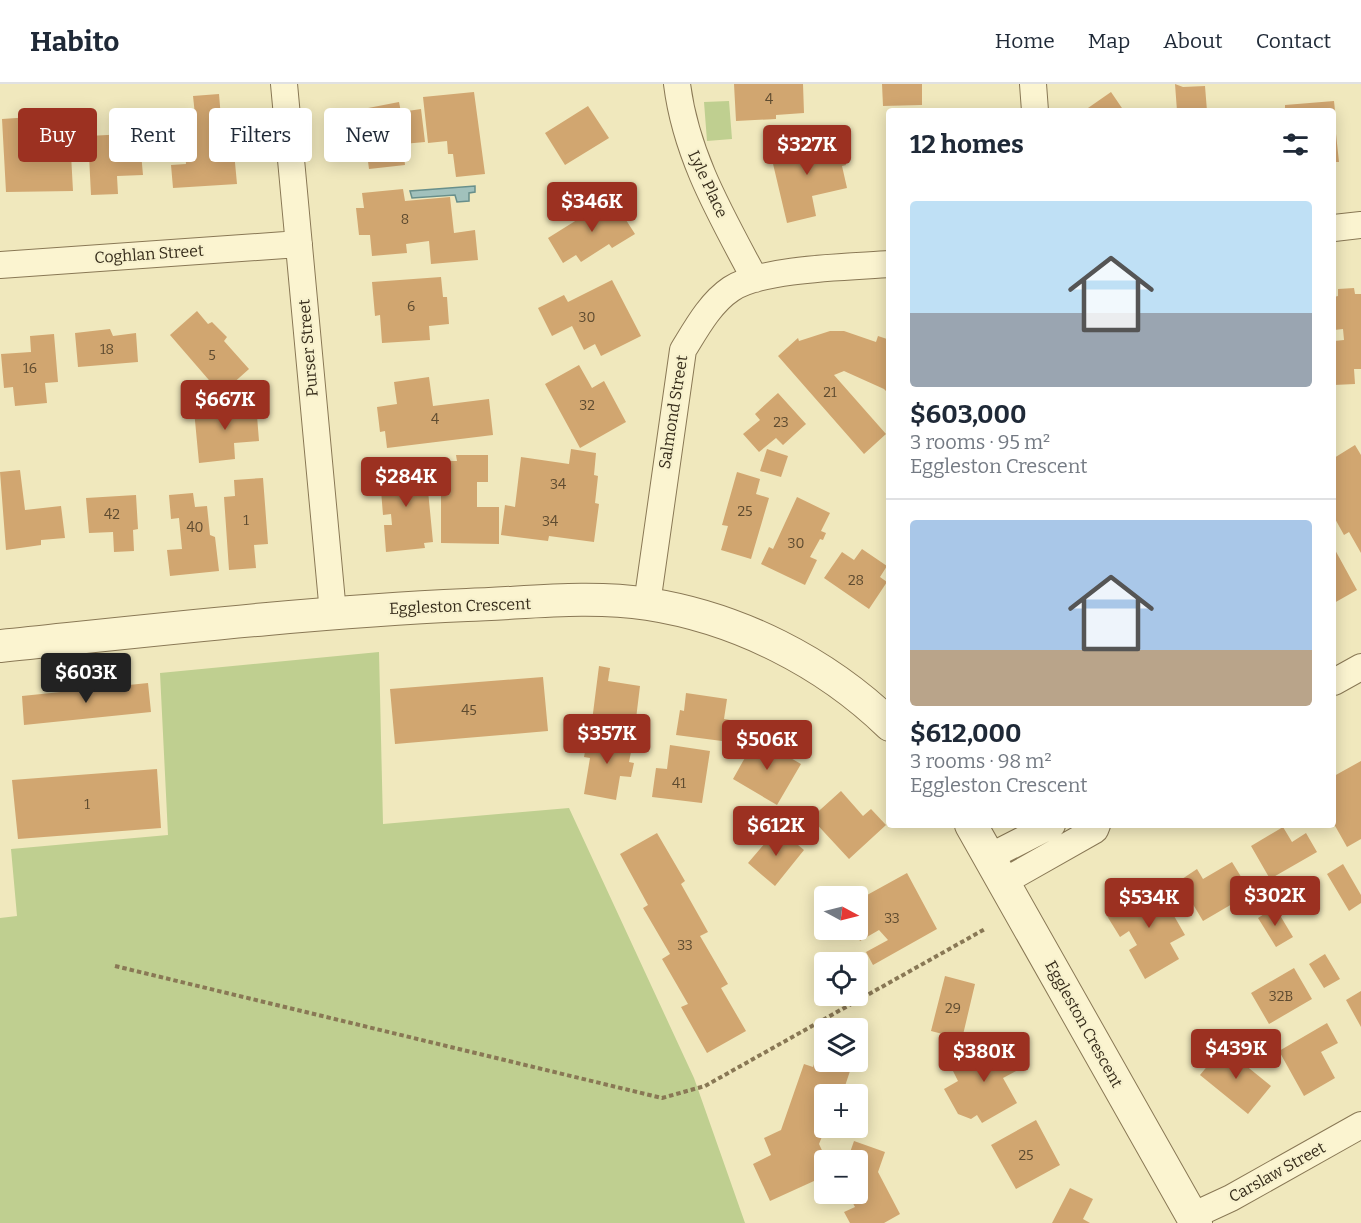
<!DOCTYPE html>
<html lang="en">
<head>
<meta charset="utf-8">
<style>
	:root { --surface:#fff; --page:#f2f2f3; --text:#1f2937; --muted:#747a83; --line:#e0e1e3; --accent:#9c3121 }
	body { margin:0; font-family:Bitter,serif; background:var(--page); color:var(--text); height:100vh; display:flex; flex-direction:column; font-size:22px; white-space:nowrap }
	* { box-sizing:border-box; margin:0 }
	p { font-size:20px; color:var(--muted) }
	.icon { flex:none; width:33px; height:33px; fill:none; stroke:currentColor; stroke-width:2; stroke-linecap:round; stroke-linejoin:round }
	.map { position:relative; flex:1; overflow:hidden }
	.panel { position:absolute; left:886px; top:24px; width:450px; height:720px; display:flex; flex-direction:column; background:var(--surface); border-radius:6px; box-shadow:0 3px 15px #0003 }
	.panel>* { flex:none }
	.hud { position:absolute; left:18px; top:24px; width:570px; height:54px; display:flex; gap:12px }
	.needle { width:39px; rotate:97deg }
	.controls { position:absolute; left:814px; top:802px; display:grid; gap:12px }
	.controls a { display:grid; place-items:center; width:54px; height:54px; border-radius:6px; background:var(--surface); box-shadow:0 3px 15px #0003; font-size:30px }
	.price { position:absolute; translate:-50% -51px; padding:0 14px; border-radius:6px; background:var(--accent); color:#fff; font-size:20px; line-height:39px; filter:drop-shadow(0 2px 3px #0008) }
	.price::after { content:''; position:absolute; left:50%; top:36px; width:18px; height:14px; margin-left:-9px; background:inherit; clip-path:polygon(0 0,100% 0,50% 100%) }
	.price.on { background:#222; color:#fff }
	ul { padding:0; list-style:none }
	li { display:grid; align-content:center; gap:12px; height:318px; padding:0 24px }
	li+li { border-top:2px solid var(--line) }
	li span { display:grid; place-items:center; height:186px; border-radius:6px; color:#555 }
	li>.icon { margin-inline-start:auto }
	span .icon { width:108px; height:108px; fill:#fffc; stroke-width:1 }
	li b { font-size:26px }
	h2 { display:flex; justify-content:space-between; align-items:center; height:72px; padding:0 24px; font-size:26px }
	.tag { padding:0 21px; border-radius:6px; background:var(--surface); box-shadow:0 3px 15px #0003; font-size:21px; line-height:54px }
	.tag.on { background:var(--accent); color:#fff }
	header { display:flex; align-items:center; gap:36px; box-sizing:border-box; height:84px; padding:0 30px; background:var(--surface); border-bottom:2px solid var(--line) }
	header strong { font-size:28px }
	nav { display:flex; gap:33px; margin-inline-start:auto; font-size:21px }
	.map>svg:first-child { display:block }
	.green { fill:#bfcf90 }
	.water { fill:#a1c1bc; stroke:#688f8b; stroke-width:1.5 }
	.building { fill:#d1a670 }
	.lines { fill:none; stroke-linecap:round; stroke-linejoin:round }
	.minor-casing { stroke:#897855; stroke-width:28 }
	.tertiary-casing { stroke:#897855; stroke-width:34 }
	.path { stroke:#897855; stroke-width:4; stroke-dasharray:4.5 3; stroke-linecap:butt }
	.minor { stroke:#fbf4d0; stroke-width:26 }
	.tertiary { stroke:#fbf4d0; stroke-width:32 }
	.labels { text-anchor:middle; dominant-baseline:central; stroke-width:4.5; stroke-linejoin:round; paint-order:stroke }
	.number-label { font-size:14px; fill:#5e4b30 }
	.street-label { font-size:16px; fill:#372d1b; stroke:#f7f1cd }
</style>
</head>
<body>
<header>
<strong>Habito</strong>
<nav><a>Home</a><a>Map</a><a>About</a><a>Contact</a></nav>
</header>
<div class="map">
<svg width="1361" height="1139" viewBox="0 0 1361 1139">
	<rect width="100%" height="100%" fill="#f0e8bd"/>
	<path class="green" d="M729 17 732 55 707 57 704 18Z
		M379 568 383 740 569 724 694 994 745 1139H0V834L17 832 11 765 168 751 160 589Z"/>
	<path class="water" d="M475 102V108L469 109V117L457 118 455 111 412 114 410 107Z"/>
	<path class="building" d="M734 0H803L804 29 776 31V35L736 37Z
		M882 0H922V21L883 22Z
		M1175 0 1183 3 1205 2 1207 27H1177Z
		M474 8 485 90 456 93 453 70H448L447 57 428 59 423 13Z
		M1111 8 1124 27H1091L1088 24Z
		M219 10 221 34 225 33 228 68H234L237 100 173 104 171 81 186 80 183 41 196 40 193 12Z
		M1334 17 1335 27H1285V21Z
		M399 18 401 28 421 25 425 58 403 60 405 81 369 85 367 70 359 71 356 42 365 41 363 25Z
		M588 22 609 54 565 81 545 49Z
		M1334 31 1339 78H1334Z
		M31 33 33 53H25L26 73 71 70 73 107 6 108 2 35Z
		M146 49 147 68 141 69 143 91 117 92 118 110 91 111 88 52Z
		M796 56 799 68 841 59 846 81 842 82 847 104 812 112 816 132 787 139 769 63Z
		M403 105 405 117 450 113 454 149 475 146 478 176 431 180 429 157 406 160 407 169 372 172 370 151H359L356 124H364L362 109Z
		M612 114 635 150 612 164 609 160 581 178 576 171 563 179 548 154Z
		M441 193 443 213H447L449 240 429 242 430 256 382 259 380 231 375 232 372 198Z
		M612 196 641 252 601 272 595 260 584 266 572 242 552 252 538 224 564 211 568 218Z
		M1354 204 1355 210H1361V285H1354L1355 300 1334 301V257L1344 256 1343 245 1334 246V213L1338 212V205Z
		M197 227 208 240 212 238 227 253 224 257 249 285 221 310 170 251Z
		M110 245 113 252 136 249 138 278 78 283 75 249Z
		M830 247H844L876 258 878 252 890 256V311L884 305 844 287 834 291 886 350 864 370 778 272 798 254 799 257Z
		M54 250 58 298 45 299 47 319 15 322 13 303 4 304 1 270 31 268 30 252Z
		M579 281 592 304 604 297 626 338 580 364 545 300Z
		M429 293 433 322 489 315 493 351 387 364 385 347 380 348 377 323 397 320 394 298Z
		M778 309 806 340 783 361 776 354 759 368 743 350 760 336 755 330Z
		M256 319 259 357 234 359 235 375 199 379 194 326Z
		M1355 361 1361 371V469L1349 448 1344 451 1334 433V374Z
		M571 365 596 369 594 391 598 392 595 419 599 420 594 458 549 452 548 457 501 451 505 421 515 423 521 373 569 380Z
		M767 365 788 372 781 393 760 387Z
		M456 371H488V398H477V423H499V460L441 459V377H457Z
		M405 379 406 388 426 386 433 458 424 459 425 464 386 468 384 441H392L391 430 383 431 379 381Z
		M20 386 25 426 61 422 65 454 41 456V461L6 466 0 388Z
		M737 388 760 395 756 410 769 414 751 475 721 466 728 442 722 441Z
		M263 394 268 460 254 461 256 484 229 486 224 413 235 412 234 396Z
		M193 409 195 423 207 422 210 451 215 453 219 487 170 492 167 466 182 465 179 434 171 435 169 411Z
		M136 411 138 445 133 446 134 467 114 468 113 448 89 449 86 414Z
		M797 413 830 429 821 447 826 449 823 456 820 455 810 473 817 476 805 501 761 480 769 463 773 465Z
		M1334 464 1357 506 1334 519Z
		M862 465 887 482 880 493 887 498 869 525 824 494 842 468 854 476Z
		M599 582 610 584 608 597 640 602 635 643 592 637Z
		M543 593 548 647 395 660 390 605Z
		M148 599 151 628 24 641 22 612Z
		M686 609 727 615 724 635 730 636 728 652H724L722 657 676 651 680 626 684 627Z
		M588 650 633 658 629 678 634 679 631 693 620 692 616 716 584 710 590 674 584 673Z
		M756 654 801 680 777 721 733 695Z
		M670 661 710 667 702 719 652 713 656 684 667 685Z
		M1361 677V755L1347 763 1334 740V692Z
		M157 685 161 744 18 755 12 696Z
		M841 707 863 732 871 725 886 741 849 775 811 734Z
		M1283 743 1292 758 1306 749 1317 768 1270 795 1251 762Z
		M778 744 804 766 775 802 748 779Z
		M657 749 685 797 681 800 708 848 700 852 728 900 721 904 746 947 707 969 681 923 688 920 662 875 670 870 643 824 648 821 620 770Z
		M1232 778 1251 809 1203 837 1179 797 1197 785 1203 795Z
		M1343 780 1361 811V819L1349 827 1327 790Z
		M907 789 937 845 873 881 866 868 888 856 879 846 860 857 854 846H858V823L861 821 858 816Z
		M1154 797 1185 851 1170 859 1179 875 1145 895 1129 866 1137 861 1129 847 1120 853 1107 832 1130 818 1127 813Z
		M1275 823 1293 853 1276 863 1258 834Z
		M1325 870 1340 895 1324 904 1309 880Z
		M1294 884 1312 915 1269 940 1251 909Z
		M945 892 975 900 962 955 931 947Z
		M1361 907V943L1346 916Z
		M1327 939 1338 959 1321 968 1335 994 1304 1012 1279 967Z
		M1002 953 1020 985 1003 994 1017 1019 982 1039 977 1031 971 1035 958 1030 944 1005 958 997 951 983Z
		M820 963 825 964V978H853L842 1011H825V1044H830L827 1051 823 1050 819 1060 827 1077 825 1092 770 1117 753 1080 771 1071 764 1054 781 1046 804 980 813 983Z
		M1223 963 1271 1002 1248 1030 1200 991Z
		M1036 1036 1060 1081 1016 1105 991 1061Z
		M854 1057 885 1068 878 1088 900 1130 884 1139H850L844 1128 855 1123 848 1110H858V1077H847Z
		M1070 1104 1093 1115 1083 1135 1090 1139H1052Z"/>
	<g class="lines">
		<g class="minor-casing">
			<path id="minor" d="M284 0 333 529
				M677 0C686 72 721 131 755 195
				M1033 0 1035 27
				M1334 144 1361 141
				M0 181 299 160
				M647 520 683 266C696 245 710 219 731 205 762 184 850 183 890 180
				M1334 598 1361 583
				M991 772 1052 741
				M1005 797 1095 746 1097 741
				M1192 1132 1231 1114 1361 1041"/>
		</g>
		<g class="tertiary-casing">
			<path id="tertiary" d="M0 562C155 546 311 528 467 521 527 519 589 511 648 520 738 534 825 578 890 641
				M971 741 1196 1139"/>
		</g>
		<path class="path" d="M115 882 662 1014 705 1002 985 845"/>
		<use href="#minor" class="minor"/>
		<use href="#tertiary" class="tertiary"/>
	</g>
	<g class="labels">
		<g class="number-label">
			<text x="769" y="15">4</text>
			<text x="405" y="135">8</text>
			<text x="411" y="222">6</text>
			<text x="587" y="233">30</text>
			<text x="107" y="265">18</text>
			<text x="212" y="271">5</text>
			<text x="30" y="284">16</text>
			<text x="830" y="308">21</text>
			<text x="587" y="321">32</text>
			<text x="435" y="335">4</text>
			<text x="781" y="338">23</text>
			<text x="558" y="400">34</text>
			<text x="745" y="427">25</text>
			<text x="112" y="430">42</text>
			<text x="246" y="436">1</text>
			<text x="550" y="437">34</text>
			<text x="195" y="443">40</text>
			<text x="796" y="459">30</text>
			<text x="856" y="496">28</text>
			<text x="469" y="626">45</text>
			<text x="679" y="699">41</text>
			<text x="87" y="720">1</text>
			<text x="892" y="834">33</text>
			<text x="685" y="861">33</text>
			<text x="1281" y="912">32B</text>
			<text x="953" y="924">29</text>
			<text x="1026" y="1071">25</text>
		</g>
		<g class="street-label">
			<text transform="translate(708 100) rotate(65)">Lyle Place</text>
			<text transform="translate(149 170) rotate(-4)">Coghlan Street</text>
			<text transform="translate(308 264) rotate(-95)">Purser Street</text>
			<text transform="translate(673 328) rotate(-81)">Salmond Street</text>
			<text transform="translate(460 522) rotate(-2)">Eggleston Crescent</text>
			<text transform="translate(1084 940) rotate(61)">Eggleston Crescent</text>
			<text transform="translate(1277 1088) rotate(-29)">Carslaw Street</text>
		</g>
	</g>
</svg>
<div class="controls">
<a><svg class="needle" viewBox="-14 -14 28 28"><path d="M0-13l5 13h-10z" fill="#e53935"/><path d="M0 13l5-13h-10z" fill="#747a83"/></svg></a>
<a><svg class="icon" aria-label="locate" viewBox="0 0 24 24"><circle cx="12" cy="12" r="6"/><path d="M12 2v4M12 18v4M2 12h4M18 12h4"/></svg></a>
<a><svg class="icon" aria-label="layers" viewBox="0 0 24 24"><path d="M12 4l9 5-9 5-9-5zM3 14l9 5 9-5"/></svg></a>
<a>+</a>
<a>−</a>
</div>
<b class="price" style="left:807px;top:92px">$327K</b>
<b class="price" style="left:592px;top:149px">$346K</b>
<b class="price" style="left:225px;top:347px">$667K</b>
<b class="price" style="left:406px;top:424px">$284K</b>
<b class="price on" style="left:86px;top:620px">$603K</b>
<b class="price" style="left:607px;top:681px">$357K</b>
<b class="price" style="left:767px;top:687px">$506K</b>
<b class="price" style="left:776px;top:773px">$612K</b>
<b class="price" style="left:1275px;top:843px">$302K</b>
<b class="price" style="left:1149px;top:845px">$534K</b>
<b class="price" style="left:1236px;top:996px">$439K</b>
<b class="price" style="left:984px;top:999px">$380K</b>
<div class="hud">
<a class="tag on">Buy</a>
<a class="tag">Rent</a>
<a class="tag">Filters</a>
<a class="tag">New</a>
</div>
<section class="panel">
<h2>12 homes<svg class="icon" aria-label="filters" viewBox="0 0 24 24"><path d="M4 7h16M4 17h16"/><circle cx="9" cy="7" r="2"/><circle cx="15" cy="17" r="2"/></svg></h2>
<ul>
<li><span style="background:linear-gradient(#bfe0f5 60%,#9aa5b1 0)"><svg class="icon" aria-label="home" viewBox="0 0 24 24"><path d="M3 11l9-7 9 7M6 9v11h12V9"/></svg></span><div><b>$603,000</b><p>3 rooms · 95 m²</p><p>Eggleston Crescent</p></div></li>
<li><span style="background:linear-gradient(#a9c7e8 70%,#b9a48a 0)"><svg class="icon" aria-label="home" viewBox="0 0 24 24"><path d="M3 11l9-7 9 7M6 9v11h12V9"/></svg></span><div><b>$612,000</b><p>3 rooms · 98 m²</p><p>Eggleston Crescent</p></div></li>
</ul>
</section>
</div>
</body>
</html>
